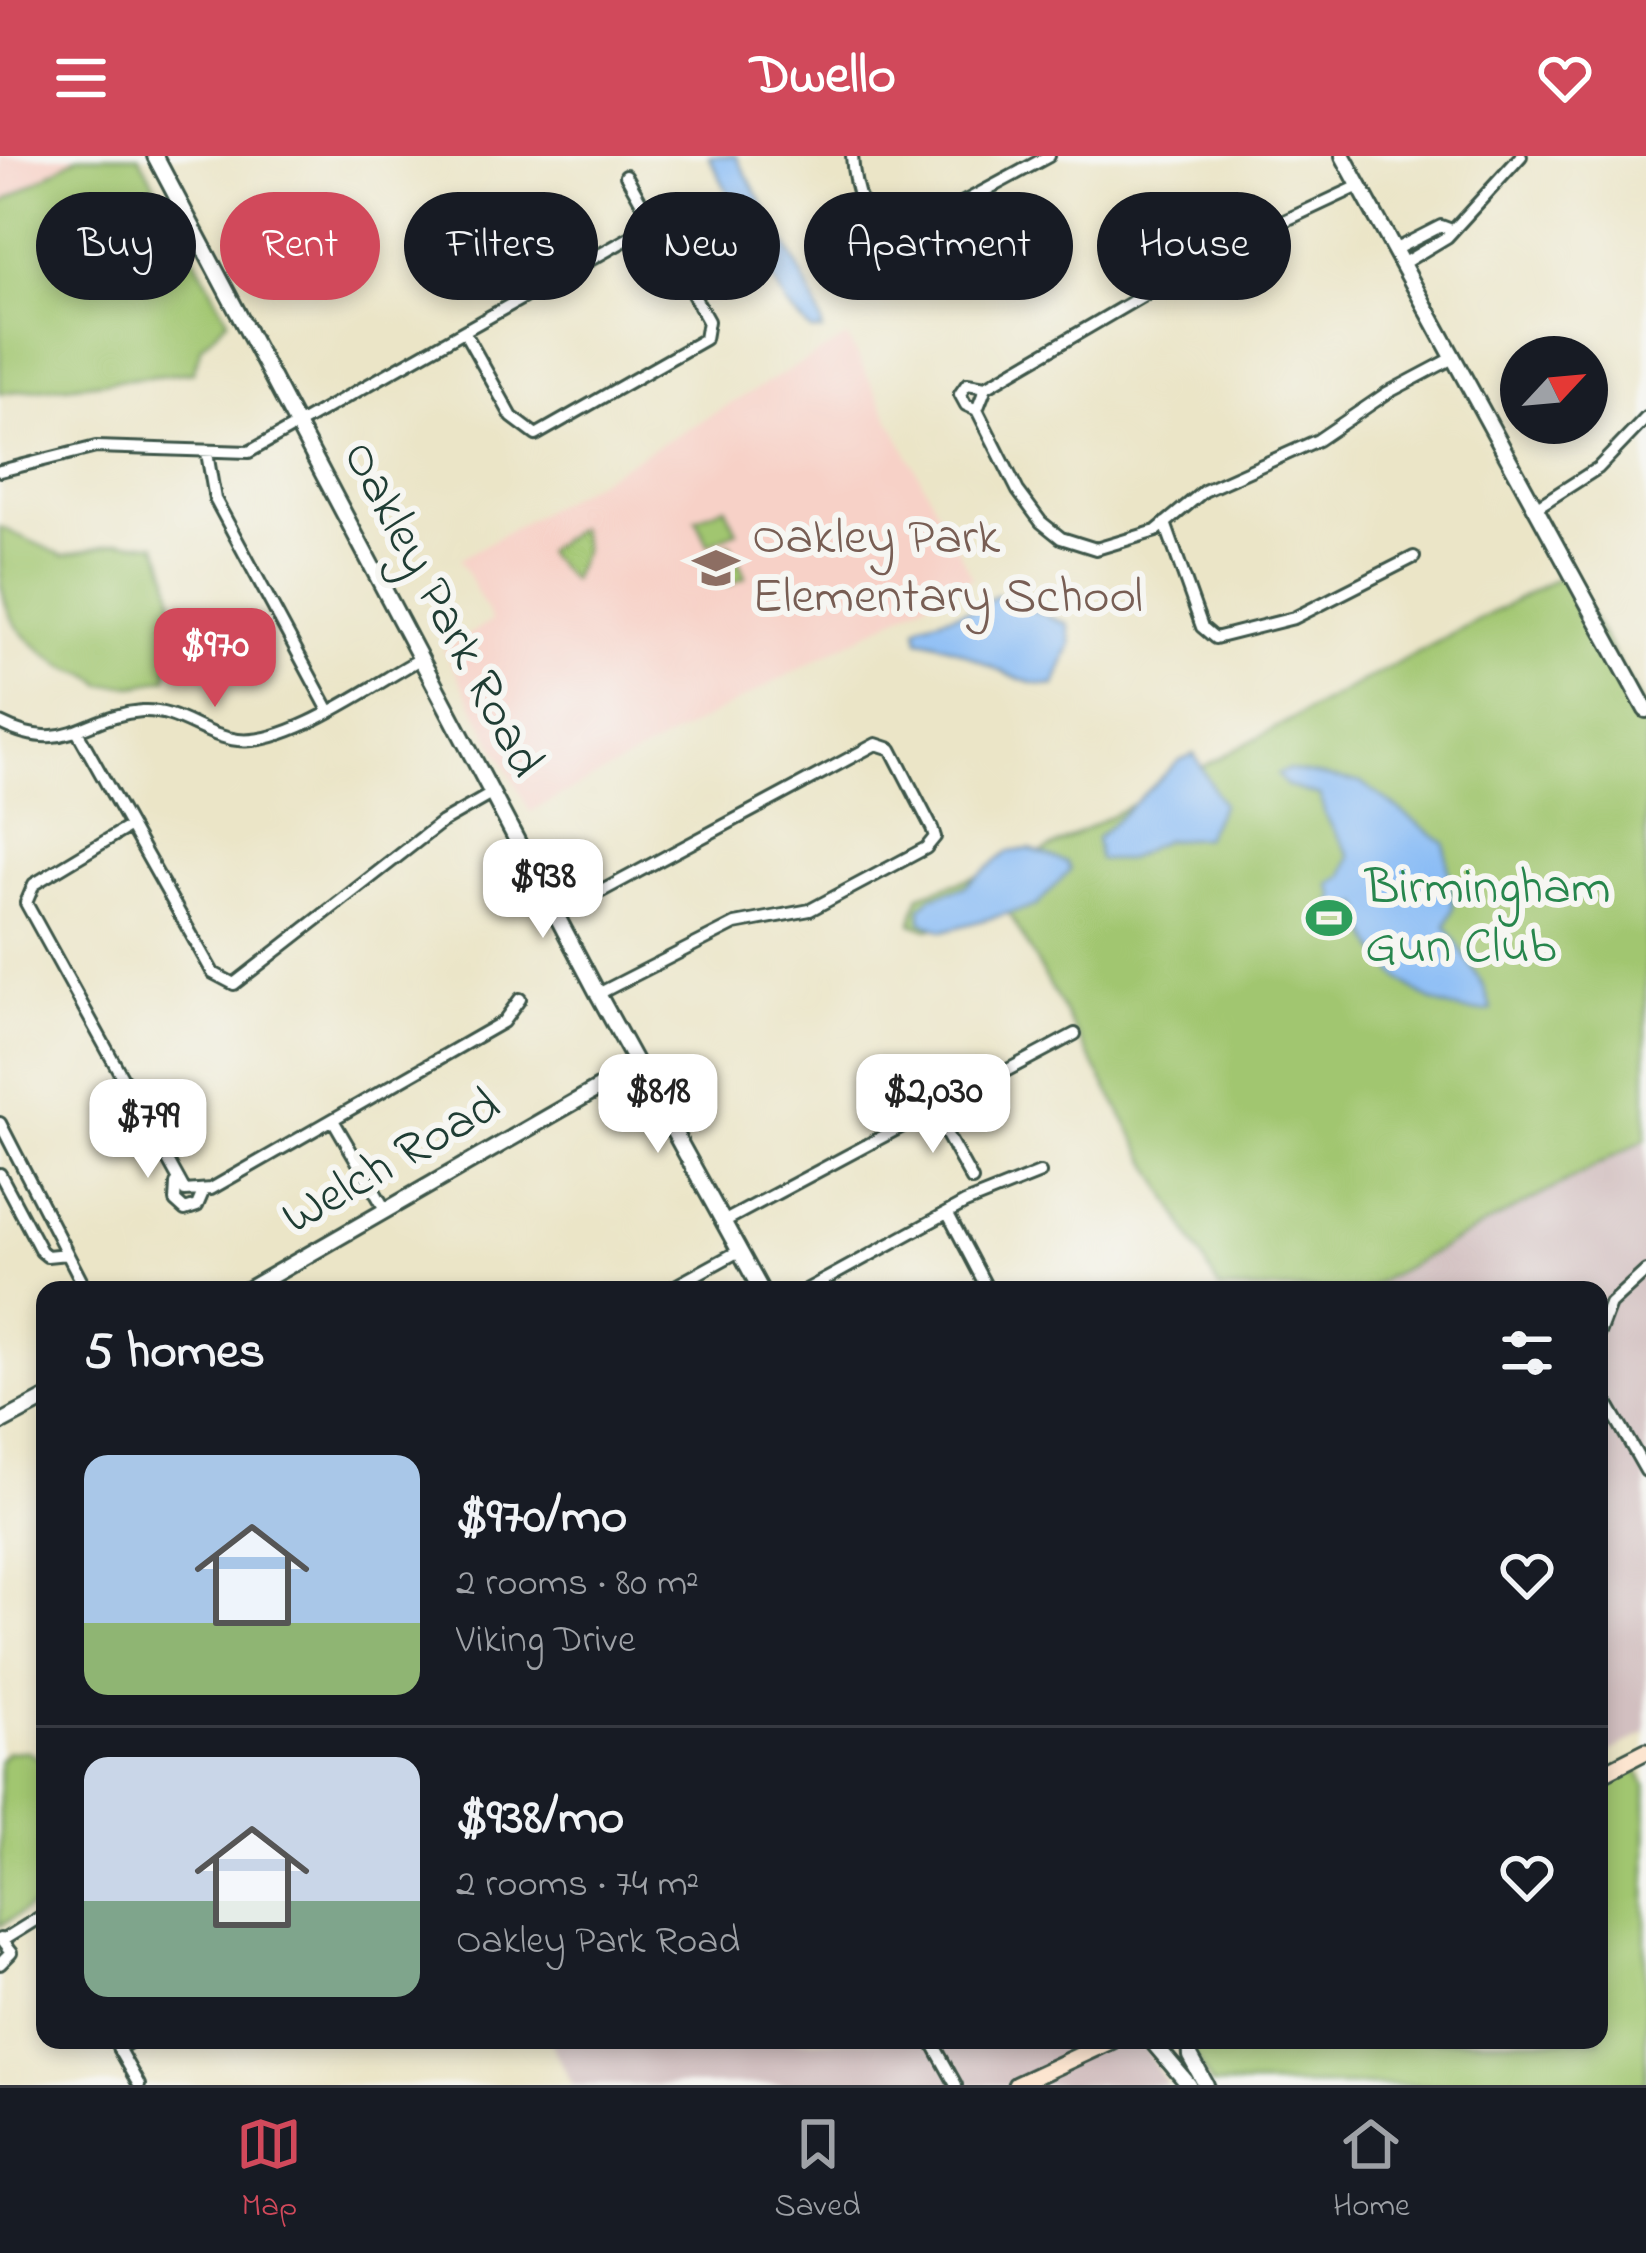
<!DOCTYPE html>
<html lang="en">
<head>
<meta charset="utf-8">
<style>
	:root { --surface:#171b24; --page:#242831; --text:#f1f3f6; --muted:#9ea1a6; --line:#363941; --accent:#d1495b }
	body { margin:0; font-family:"Indie Flower",sans-serif; background:var(--page); color:var(--text); height:100vh; display:flex; flex-direction:column; font-size:45px; white-space:nowrap }
	* { box-sizing:border-box; margin:0 }
	p { font-size:39px; color:var(--muted) }
	.icon { flex:none; width:66px; height:66px; fill:none; stroke:currentColor; stroke-width:2; stroke-linecap:round; stroke-linejoin:round }
	.map { position:relative; flex:1; overflow:hidden }
	.details { position:absolute; left:36px; top:1125px; width:1572px; height:768px; display:flex; flex-direction:column; background:var(--surface); border-radius:24px; box-shadow:0 6px 18px #0003 }
	.details>* { flex:none }
	.top-card { position:absolute; left:36px; top:36px; width:1575px; height:108px; display:flex; gap:24px }
	.needle { width:78px; rotate:64deg }
	.buttons { position:absolute; left:1500px; top:180px; display:grid; gap:24px }
	.buttons a { display:grid; place-items:center; width:108px; height:108px; border-radius:50%; background:var(--surface); box-shadow:0 6px 18px #0003; font-size:60px }
	.price { position:absolute; translate:-50% -102px; padding:0 27px; border-radius:24px; background:#fff; color:#222; font-size:39px; line-height:78px; filter:drop-shadow(0 3px 6px #0008) }
	.price::after { content:''; position:absolute; left:50%; top:72px; width:36px; height:27px; margin-left:-18px; background:inherit; clip-path:polygon(0 0,100% 0,50% 100%) }
	.price.current { background:var(--accent); color:#fff }
	ul { padding:0; list-style:none }
	li { display:flex; align-items:center; gap:36px; height:300px; padding:0 48px }
	li+li { border-top:3px solid var(--line) }
	li span { display:grid; place-items:center; flex:none; width:336px; height:240px; border-radius:24px; color:#555 }
	li>.icon { margin-inline-start:auto }
	span .icon { width:144px; height:144px; fill:#fffc; stroke-width:1 }
	li b { font-size:51px }
	h2 { display:flex; justify-content:space-between; align-items:center; height:144px; padding:0 48px; font-size:51px }
	.tag { padding:0 42px; border-radius:54px; background:var(--surface); box-shadow:0 6px 18px #0003; font-size:42px; line-height:108px }
	.tag.current { background:var(--accent); color:#fff }
	header { display:flex; justify-content:space-between; align-items:center; height:156px; padding:0 48px; background:var(--accent); color:#fff; font-size:54px; font-weight:700 }
	.menu { display:flex; justify-content:space-around; align-items:center; height:168px; border-top:3px solid var(--line); background:var(--surface); font-size:33px; color:var(--muted) }
	.menu a { display:grid; justify-items:center; gap:6px }
	.menu .current { color:var(--accent) }
	.map>svg:first-child { display:block }
	.built { fill:#f7d1c7 }
	.industrial { fill:#d2bfc0 }
	.green { fill:#a1c670; stroke:#608252; stroke-width:3 }
	.water { fill:#88bbf5; stroke:#547c94; stroke-width:3 }
	.lines { fill:none; stroke-linecap:round; stroke-linejoin:round }
	.minor-casing { stroke:#3e564a; stroke-width:16 }
	.tertiary-casing { stroke:#3e564a; stroke-width:20 }
	.secondary-casing { stroke:#3e564a; stroke-width:21 }
	.minor { stroke:#fff; stroke-width:10 }
	.tertiary { stroke:#fff; stroke-width:14 }
	.secondary { stroke:#fce5d0; stroke-width:15 }
	.labels { text-anchor:middle; dominant-baseline:central; stroke-width:12; stroke-linejoin:round; paint-order:stroke }
	.education-label { font-size:51px; fill:#785e54; stroke:#f6f6f2; text-anchor:start }
	.street-label { font-size:51px; fill:#1f3d34; stroke:#f6f6f2 }
	.leisure-label { font-size:51px; fill:#27864d; stroke:#f6f6f2; text-anchor:start }
</style>
</head>
<body>
<header><svg class="icon" aria-label="menu" viewBox="0 0 24 24"><path d="M4 6h16M4 12h16M4 18h16"/></svg>Dwello<svg class="icon" aria-label="heart" viewBox="0 0 24 24"><path d="M12 20l-8-8c-3-5 5-10 8-4 3-6 11-1 8 4z"/></svg></header>
<div class="map">
<svg width="1646" height="1929" viewBox="0 0 1646 1929">
	<rect width="100%" height="100%" fill="#f6f6f2"/>
	<filter id="ink" filterUnits="userSpaceOnUse"><feTurbulence type="fractalNoise" baseFrequency=".00833" numOctaves="2"/><feDisplacementMap in="SourceGraphic" scale="24" xChannelSelector="R" yChannelSelector="G"/><feConvolveMatrix kernelMatrix="1 2 1 2 8 2 1 2 1" color-interpolation-filters="sRGB"/></filter>
	<filter id="wash" filterUnits="userSpaceOnUse"><feTurbulence type="fractalNoise" baseFrequency=".004" numOctaves="4" result="noise"/><feDisplacementMap in="SourceGraphic" scale="48" xChannelSelector="R" yChannelSelector="G"/><feGaussianBlur stdDeviation="2.7" result="paint"/><feColorMatrix in="noise" values="0 0 0 0 0 0 0 0 0 0 0 0 0 0 0 0 0 1.4 0 .05"/><feComposite in="paint" operator="in"/></filter>
	<g filter="url(#wash)">
		<rect width="100%" height="100%" fill="#ebe5c7"/>
		<path class="built" d="M0 0H107L0 56Z
			M847 181 972 421 530 656 443 493 492 465 460 403Z"/>
		<path class="industrial" d="M1646 983V1577L1599 1602V1134H1363Z
			M549 1884H1141L1167 1929H573Z"/>
		<path class="green" d="M79 0H139L228 163 202 190 193 216 0 237V48Z
			M725 350 737 375 708 388 696 363Z
			M0 371 64 400 120 386 156 388C179 431 175 475 167 522L139 530 103 529C88 514 77 519 62 509 0 467 0 449 0 371Z
			M578 372 584 393 571 424 544 396Z
			M730 388 746 421 728 429 717 393Z
			M1567 417 1646 556V983L1363 1134H1220L1007 753 928 773 911 767 920 739 1035 700Z
			M26 1595 45 1606V1743L0 1770V1605L7 1596Z
			M1632 1605 1646 1630V1929H1212L1193 1896 1196 1884H1599V1623Z"/>
		<path class="water" d="M709 0H736C753 33 825 148 822 175H811L787 150Z
			M997 439 1068 468 1071 487 1055 529C1010 532 966 488 919 483L917 472 923 467 979 451Z
			M1194 598 1222 648 1204 682 1164 684 1126 704H1099L1096 683 1180 604Z
			M1288 614 1362 627 1445 687 1453 752 1446 770 1484 831 1492 854C1438 863 1387 823 1367 774 1363 764 1365 756 1360 748L1325 759 1336 741 1330 729 1343 720 1350 700 1325 659 1320 640 1286 630 1277 618Z
			M1030 693 1067 707 1070 714 1036 750 943 775 921 765V752L931 741 964 731 1008 696Z"/>
	</g>
	<g filter="url(#ink)">
		<g class="lines">
			<g class="minor-casing">
				<path id="minor" d="M852 0C854 30 863 72 895 83L1049 0
					M1359 30 1216 97 986 231 977 254 1018 335 1041 366 1061 382 1096 393 1156 375 1204 335 1318 284 1387 237 1453 202
					M878 75 871 87 882 105 900 95 902 81
					M1394 94 1441 70 1449 73
					M1402 108 1447 81 1521 0
					M465 177 512 261 536 279 705 183 708 165 626 19
					M977 254 966 249 960 238 967 228 986 231
					M207 297 215 343 328 553
					M0 315 96 291 249 296 654 68
					M1534 353 1598 312 1646 262
					M1165 367 1202 471 1215 482 1294 462 1414 401
					M0 567C67 601 84 559 142 555 178 553 203 580 238 584 290 590 375 527 422 502
					M78 577 213 817 234 828 442 666 493 637
					M127 672 34 728 26 747 185 1035 211 1033 503 866 520 843
					M557 759 876 588 891 593 932 672 935 681 926 692 810 754 735 768 598 838
					M933 954 972 1024
					M333 964 386 1055
					M0 967 86 1134
					M0 1018 41 1095 47 1100 67 1098
					M176 1028 175 1045 185 1054 197 1050 203 1036
					M948 1058 988 1134
					M723 1066 1075 878
					M668 1134 739 1095
					M806 1134 965 1047 1040 1017
					M1599 1177 1610 1148 1646 1115
					M1599 1222 1605 1243 1646 1315
					M0 1783 11 1797 0 1808
					M3 1784 45 1758
					M134 1884 118 1892 139 1929
					M931 1884 956 1929"/>
			</g>
			<g class="tertiary-casing">
				<path id="tertiary" d="M155 0 598 838 761 1134
					M1343 0 1646 554
					M247 1134 637 910
					M0 1267 45 1243
					M1151 1884 1189 1929
					M1189 1884 1190 1900 1206 1929"/>
			</g>
			<g class="secondary-casing">
				<path id="secondary" d="M1599 1619 1646 1595
					M1153 1884H1177
					M1016 1929 1113 1884"/>
			</g>
			<use href="#minor" class="minor"/>
			<use href="#tertiary" class="tertiary"/>
			<use href="#secondary" class="secondary"/>
		</g>
	</g>
	<defs>
		<g id="school-bare" transform="scale(3.6)"><path d="M0-5L7-2L0 1L-7-2ZM-4 1L0 2.5L4 1V4Q0 6-4 4Z" fill="#8d6e63" stroke="#f6f6f2" stroke-width="2.5" paint-order="stroke"/></g>
		<g id="stadium-bare" transform="scale(3.6)"><path d="M0-5a6.5 5 0 1 0 0 10a6.5 5 0 1 0 0-10ZM-3.5-1.8h7v3.6h-7Z" fill="#2e9e5b" stroke="#f6f6f2" stroke-width="2.5" paint-order="stroke"/></g>
	</defs>
	<g fill-rule="evenodd">
		<use href="#school-bare" x="716" y="412"/>
		<use href="#stadium-bare" x="1329" y="762"/>
	</g>
	<g class="labels">
		<g class="education-label">
			<text x="752" y="383">Oakley Park<tspan x="752" dy="59">Elementary School</tspan></text>
		</g>
		<g class="street-label">
			<text transform="translate(441 454) rotate(62)">Oakley Park Road</text>
			<text transform="translate(392 1007) rotate(-30)">Welch Road</text>
		</g>
		<g class="leisure-label">
			<text x="1365" y="733">Birmingham<tspan x="1365" dy="59">Gun Club</tspan></text>
		</g>
	</g>
</svg>
<div class="buttons">
<a><svg class="needle" viewBox="-14 -14 28 28"><path d="M0-13l5 13h-10z" fill="#e53935"/><path d="M0 13l5-13h-10z" fill="#9ea1a6"/></svg></a>
</div>
<b class="price current" style="left:215px;top:554px">$970</b>
<b class="price" style="left:543px;top:785px">$938</b>
<b class="price" style="left:658px;top:1000px">$818</b>
<b class="price" style="left:933px;top:1000px">$2,030</b>
<b class="price" style="left:148px;top:1025px">$799</b>
<div class="top-card">
<a class="tag">Buy</a>
<a class="tag current">Rent</a>
<a class="tag">Filters</a>
<a class="tag">New</a>
<a class="tag">Apartment</a>
<a class="tag">House</a>
</div>
<section class="details">
<h2>5 homes<svg class="icon" aria-label="filters" viewBox="0 0 24 24"><path d="M4 7h16M4 17h16"/><circle cx="9" cy="7" r="2"/><circle cx="15" cy="17" r="2"/></svg></h2>
<ul>
<li><span style="background:linear-gradient(#a9c7e8 70%,#8fb573 0)"><svg class="icon" aria-label="home" viewBox="0 0 24 24"><path d="M3 11l9-7 9 7M6 9v11h12V9"/></svg></span><div><b>$970/mo</b><p>2 rooms · 80 m²</p><p>Viking Drive</p></div><svg class="icon" aria-label="heart" viewBox="0 0 24 24"><path d="M12 20l-8-8c-3-5 5-10 8-4 3-6 11-1 8 4z"/></svg></li>
<li><span style="background:linear-gradient(#c9d6e8 60%,#7fa58c 0)"><svg class="icon" aria-label="home" viewBox="0 0 24 24"><path d="M3 11l9-7 9 7M6 9v11h12V9"/></svg></span><div><b>$938/mo</b><p>2 rooms · 74 m²</p><p>Oakley Park Road</p></div><svg class="icon" aria-label="heart" viewBox="0 0 24 24"><path d="M12 20l-8-8c-3-5 5-10 8-4 3-6 11-1 8 4z"/></svg></li>
</ul>
</section>
</div>
<nav class="menu">
<a class="current"><svg class="icon" aria-label="map" viewBox="0 0 24 24"><path d="M3 6l6-2 6 2 6-2v14l-6 2-6-2-6 2zM9 4v14M15 6v14"/></svg>Map</a>
<a><svg class="icon" aria-label="saved" viewBox="0 0 24 24"><path d="M7 4h10v16l-5-4-5 4z"/></svg>Saved</a>
<a><svg class="icon" aria-label="home" viewBox="0 0 24 24"><path d="M3 11l9-7 9 7M6 9v11h12V9"/></svg>Home</a>
</nav>
</body>
</html>
